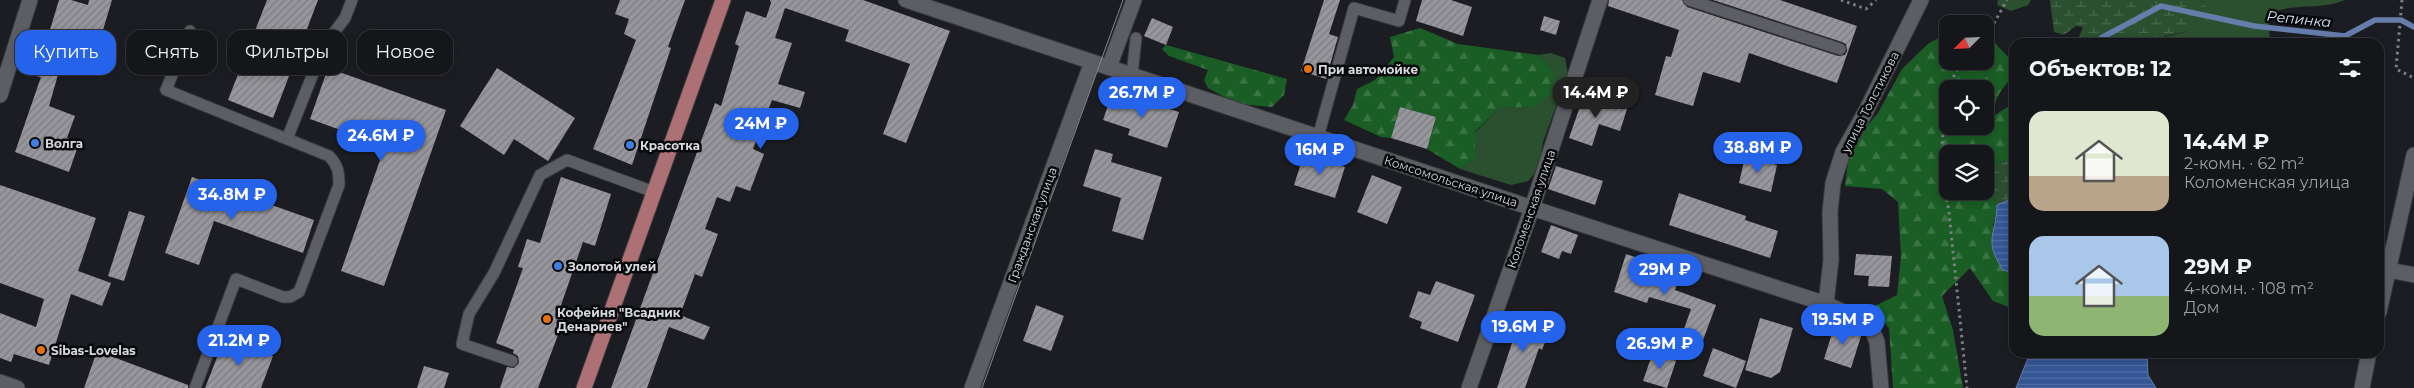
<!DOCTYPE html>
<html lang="ru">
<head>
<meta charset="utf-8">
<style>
	:root { --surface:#15161a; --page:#1e1f23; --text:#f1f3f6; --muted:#9d9fa2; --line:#343539; --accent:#2563eb }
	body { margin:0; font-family:Montserrat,sans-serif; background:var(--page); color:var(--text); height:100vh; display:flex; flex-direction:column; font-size:19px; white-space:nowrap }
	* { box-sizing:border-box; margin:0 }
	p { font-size:16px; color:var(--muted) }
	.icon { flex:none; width:28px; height:28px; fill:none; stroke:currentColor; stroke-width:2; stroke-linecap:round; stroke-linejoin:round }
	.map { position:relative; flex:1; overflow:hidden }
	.sheet { position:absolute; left:2009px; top:38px; width:375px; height:320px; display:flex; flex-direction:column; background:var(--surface); border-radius:15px; box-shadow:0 2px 8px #0003,0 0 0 1px var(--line) }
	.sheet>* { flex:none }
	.hud { position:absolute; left:15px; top:30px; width:475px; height:45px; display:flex; gap:10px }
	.needle { width:32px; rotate:246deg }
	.controls { position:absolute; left:1939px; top:15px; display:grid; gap:10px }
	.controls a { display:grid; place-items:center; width:55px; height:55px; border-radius:10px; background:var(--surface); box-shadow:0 2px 8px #0003,0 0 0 1px var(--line); font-size:25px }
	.price { position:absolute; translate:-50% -42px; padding:0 11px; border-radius:18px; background:var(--accent); color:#fff; font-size:16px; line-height:32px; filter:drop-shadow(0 1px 2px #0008) }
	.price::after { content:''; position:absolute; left:50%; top:30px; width:15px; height:11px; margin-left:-8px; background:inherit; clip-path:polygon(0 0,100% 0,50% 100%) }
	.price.current { background:#222; color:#fff }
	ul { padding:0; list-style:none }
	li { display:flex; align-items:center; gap:15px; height:125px; padding:0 20px }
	li span { display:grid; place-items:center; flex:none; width:140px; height:100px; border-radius:15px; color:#555 }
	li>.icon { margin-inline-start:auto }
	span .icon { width:60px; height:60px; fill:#fffc; stroke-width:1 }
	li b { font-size:21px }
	h2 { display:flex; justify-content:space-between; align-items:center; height:60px; padding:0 20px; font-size:21px }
	.pill { padding:0 18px; border-radius:15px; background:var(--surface); box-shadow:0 2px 8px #0003,0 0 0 1px var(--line); font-size:18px; line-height:45px }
	.pill.current { background:var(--accent); color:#fff }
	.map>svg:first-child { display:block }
	.grass { fill:#2b502f }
	.forest { fill:url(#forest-firs); fill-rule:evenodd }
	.wetland { fill:url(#wetland-marsh) }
	.water { fill:url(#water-rules); stroke:#657dab }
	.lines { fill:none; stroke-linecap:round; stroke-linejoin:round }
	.stream { stroke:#657dab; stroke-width:5.5 }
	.building { fill:url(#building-hatch) }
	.lane-casing { stroke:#393a3e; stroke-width:13 }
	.street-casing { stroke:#393a3e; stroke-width:17 }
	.secondary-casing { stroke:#393a3e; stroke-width:17 }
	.primary-casing { stroke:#393a3e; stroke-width:17 }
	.path { stroke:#7e7f83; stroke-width:3; stroke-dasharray:2.5 4; stroke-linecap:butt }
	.lane { stroke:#5d5e64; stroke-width:11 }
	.street { stroke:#5d5e64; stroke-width:15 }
	.secondary { stroke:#5d5e64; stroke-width:15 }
	.primary { stroke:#ad7175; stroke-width:15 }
	.tram { stroke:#87888d; stroke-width:1 }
	.food-dot { fill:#e8710a; stroke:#07080a; stroke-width:2 }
	.shop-dot { fill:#3f7fe0; stroke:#07080a; stroke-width:2 }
	.labels { text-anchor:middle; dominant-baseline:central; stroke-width:5; stroke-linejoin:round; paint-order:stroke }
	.poi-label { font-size:12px; font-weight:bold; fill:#d8d9dd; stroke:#07080a; text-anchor:start }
	.street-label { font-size:12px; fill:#d8d9dd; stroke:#07080a }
	.water-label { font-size:14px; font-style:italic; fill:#d9e4f7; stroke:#07080a }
</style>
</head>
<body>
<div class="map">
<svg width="2414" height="388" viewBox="0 0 2414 388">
	<defs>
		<pattern id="forest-firs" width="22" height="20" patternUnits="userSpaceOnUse" patternTransform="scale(1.25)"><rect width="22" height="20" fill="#1a5d25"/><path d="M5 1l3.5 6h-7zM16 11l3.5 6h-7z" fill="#3b7444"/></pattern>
		<pattern id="wetland-marsh" width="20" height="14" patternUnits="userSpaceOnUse" patternTransform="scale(1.25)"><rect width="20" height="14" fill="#2b502f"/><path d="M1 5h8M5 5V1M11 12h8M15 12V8" fill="none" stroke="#49694d"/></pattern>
		<pattern id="water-rules" width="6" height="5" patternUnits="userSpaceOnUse" patternTransform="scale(1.25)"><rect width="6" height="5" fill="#345695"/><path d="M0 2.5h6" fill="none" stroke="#516ea3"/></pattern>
		<pattern id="building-hatch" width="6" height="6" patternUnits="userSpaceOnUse" patternTransform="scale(1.25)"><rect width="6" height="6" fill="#97969c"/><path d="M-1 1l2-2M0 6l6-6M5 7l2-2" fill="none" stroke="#7d7c81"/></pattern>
	</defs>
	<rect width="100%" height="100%" fill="#1c1d22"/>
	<path class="grass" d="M1998 0H2031L2028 5 2011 11 1997 5Z
		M2202 0H2345C2317 11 2295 2 2268 14L2270 42H2163L2164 37 2188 31 2212 17Z
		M1551 53 1565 58 1568 74 1543 142 1538 170 1528 181 1511 185 1460 169 1475 159V133L1499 108 1533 107 1554 72 1538 55Z"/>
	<path class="forest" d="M1420 28 1458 44 1538 55 1554 72 1550 94 1534 107 1499 108 1475 132V159L1460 169 1427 149 1436 117 1400 107 1391 138 1381 137 1344 120 1353 105 1357 89 1375 80 1394 57 1390 37Z
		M1985 33 2014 63C2014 86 1992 89 1995 115L2014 103V158L1988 167 1985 177V154H1948V191H1985V183L1997 205 1996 216 1993 225 2003 270 2014 273V309L1993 301 1970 268 1942 296 1953 330 1963 388H1893L1889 328 1871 308 1897 295 1901 256 1898 202 1882 189 1845 186 1850 146 1878 113 1902 69 1929 43 1947 34 1948 61H1985ZM1948 89H1985V126H1948Z
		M1166 45 1287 79 1284 95 1272 107 1237 104 1208 88 1204 80 1208 70 1169 56 1162 49Z"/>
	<path class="wetland" d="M2050 0H2202L2213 17 2188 31 2164 36 2163 42H2077L2083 27 2076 26 2064 35 2054 32Z
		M2014 158V198L1997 205 1985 183 1988 167Z"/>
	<path class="water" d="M2014 198V273L2003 270C1983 239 1996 237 1997 205Z
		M2030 353H2147L2148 375 2156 388H2016Z"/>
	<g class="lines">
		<path class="stream" d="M2100 42 2101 38 2161 6 2254 26 2345 36 2375 20H2401L2414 27"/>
	</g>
	<path class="building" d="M59 0H71L88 5 89 0H112L97 50 68 40 49 106 75 116 67 138 79 143 69 172 15 152 41 77 36 76Z
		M267 0H318L273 118 228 100Z
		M620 0H685L668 47 671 48 632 165 593 149 636 40 624 34 629 19 615 14Z
		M770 0H863L950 31 906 143 883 134 910 64 845 41 849 30 785 8 775 38 792 43 778 84 805 92 800 108 772 100 753 149 764 154 750 191 736 186 730 202 717 197 705 229 718 234 702 277 695 274 680 315 710 327 704 340 669 327 647 388H611L715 103 721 106 739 46 735 44 746 11 766 18 771 3Z
		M1324 0H1340L1329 34 1338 37 1326 79 1301 71Z
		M1422 0H1451L1472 7 1463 36 1416 21Z
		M1609 0H1682L1687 7 1838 56 1845 55 1847 51 1846 44 1842 42 1713 0H1780L1857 26 1837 83 1749 53 1740 83 1703 72 1693 106 1655 95 1666 56 1671 57 1679 30 1608 6Z
		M1544 16 1560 21 1556 35 1540 30Z
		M1152 18 1173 27 1166 45 1144 36Z
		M328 68 446 110 384 286 341 271 385 146 310 119Z
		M497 68 575 118 548 161 514 139 504 155 460 126Z
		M1113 91 1179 112 1167 148 1128 135 1130 129 1103 120Z
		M1584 95 1627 109 1620 131 1599 124 1592 146 1569 138Z
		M1400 107 1436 117 1427 149 1391 138Z
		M1095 149 1113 154 1111 162 1162 177 1143 240 1112 231 1121 198 1083 186Z
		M1304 154 1345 167 1335 198 1294 185Z
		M1745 157 1777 165 1771 192 1739 183Z
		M1556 166 1603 181 1595 205 1548 189Z
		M1372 175 1402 187 1387 224 1357 212Z
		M192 177 314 220 303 253 214 221 199 265 165 253Z
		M561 177 611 194 595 246 583 242 560 308 567 311 538 388H500L507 367 514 368 519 363 518 356 513 353 514 350 496 343 523 268 518 267 527 239 540 243Z
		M0 185 96 218 78 271 111 283 102 306 71 294 49 365 14 354 11 362 0 358V313L36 327 44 299 0 283Z
		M1679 193 1746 216 1745 220 1778 231 1770 258 1669 225Z
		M129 211 145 216 124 281 108 276Z
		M1551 225 1578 235 1571 254 1562 251 1559 259 1541 252Z
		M1626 254 1659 265 1658 268 1680 274 1675 290 1716 305 1699 351 1679 343 1691 309 1649 297 1647 303 1614 292Z
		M1856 254 1892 256 1889 287 1868 286 1869 276 1854 275Z
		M1436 281 1475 295 1458 342 1420 328 1422 322 1409 317 1418 291 1430 295Z
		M1036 305 1064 316 1051 351 1023 341Z
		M1521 316 1551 327 1542 350 1539 348 1525 388H1497Z
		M1760 318 1793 328 1780 372 1771 378 1745 370Z
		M1835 324 1862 333 1851 368 1824 359Z
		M225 337 273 356 261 388H205Z
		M1713 348 1746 361 1736 388 1703 376Z
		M97 351 188 385V388H84Z
		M1653 352 1676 361 1667 388 1643 381Z
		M424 366 449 373 444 388H417Z"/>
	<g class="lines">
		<g class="lane-casing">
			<path id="lane" d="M1689 0 1840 49
				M190 31 166 90 329 156C338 165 339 172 339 185L299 292 290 297H283L236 279 195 388
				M1132 75 1136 38
				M1318 137 1354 8 1399 21 1405 0
				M287 139 324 46 345 18 352 0
				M512 361 462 344 469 314 494 273 540 175 567 160 654 192"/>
		</g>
		<g class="street-casing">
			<path id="street" d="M1109 67 1134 0
				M1532 208 1826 304 1870 324 1877 342 1881 388
				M2389 270 2414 275
				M1826 304 1831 260 1830 212 1833 183 1843 152 1866 111 1921 0
				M2379 312 2414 155
				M0 382 17 388
				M972 388 1092 62
				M2362 388 2369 352"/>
		</g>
		<g class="secondary-casing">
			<path id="secondary" d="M906 0 1532 208
				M0 95 30 0
				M1469 388 1532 208 1600 0"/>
		</g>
		<g class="primary-casing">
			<path id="primary" d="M584 388 723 0"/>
		</g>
		<path class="path" d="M1841 0 1866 9 1876 0
			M2402 0 2396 69 2414 78
			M1985 33 1993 25 2007 0
			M1948 89 1961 61
			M1948 90 1945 96 1941 166 1949 212 1967 388"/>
		<use href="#lane" class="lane"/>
		<use href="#street" class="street"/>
		<use href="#secondary" class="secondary"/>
		<use href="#primary" class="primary"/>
		<path class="tram" d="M982 388 1123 0"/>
	</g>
	<g class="food-dot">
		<circle cx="1308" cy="69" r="5"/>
		<circle cx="547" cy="319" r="5"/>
		<circle cx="41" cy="350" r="5"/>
	</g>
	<g class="shop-dot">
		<circle cx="35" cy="143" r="5"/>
		<circle cx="630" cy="145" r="5"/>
		<circle cx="558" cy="266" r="5"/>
	</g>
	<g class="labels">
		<g class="poi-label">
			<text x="1318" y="69">При автомойке</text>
			<text x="45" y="143">Волга</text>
			<text x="640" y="145">Красотка</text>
			<text x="568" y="266">Золотой улей</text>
			<text x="557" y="312">Кофейня "Всадник<tspan x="557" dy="14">Денариев"</tspan></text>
			<text x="51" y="350">Sibas-Lovelas</text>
		</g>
		<g class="street-label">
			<text transform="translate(1870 102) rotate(-63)">улица Толстикова</text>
			<text transform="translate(1451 181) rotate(18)">Комсомольская улица</text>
			<text transform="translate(1531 209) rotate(-71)">Коломенская улица</text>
			<text transform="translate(1032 225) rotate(-70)">Гражданская улица</text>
		</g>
		<g class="water-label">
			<text transform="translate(2299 19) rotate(6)">Репинка</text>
		</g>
	</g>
</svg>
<div class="controls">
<a><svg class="needle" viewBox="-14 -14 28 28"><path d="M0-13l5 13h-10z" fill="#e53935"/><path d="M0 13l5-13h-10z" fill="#9d9fa2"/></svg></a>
<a><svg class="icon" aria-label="locate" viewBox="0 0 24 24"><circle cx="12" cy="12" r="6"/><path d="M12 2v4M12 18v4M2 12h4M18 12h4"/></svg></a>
<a><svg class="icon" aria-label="layers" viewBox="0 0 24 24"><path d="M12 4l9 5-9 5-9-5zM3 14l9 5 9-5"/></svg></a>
</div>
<b class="price" style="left:1142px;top:119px">26.7M ₽</b>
<b class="price current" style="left:1596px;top:119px">14.4M ₽</b>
<b class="price" style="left:761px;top:150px">24M ₽</b>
<b class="price" style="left:381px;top:162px">24.6M ₽</b>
<b class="price" style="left:1758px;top:174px">38.8M ₽</b>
<b class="price" style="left:1320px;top:176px">16M ₽</b>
<b class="price" style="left:232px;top:221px">34.8M ₽</b>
<b class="price" style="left:1665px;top:296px">29M ₽</b>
<b class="price" style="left:1843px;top:346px">19.5M ₽</b>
<b class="price" style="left:1523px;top:353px">19.6M ₽</b>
<b class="price" style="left:239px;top:367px">21.2M ₽</b>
<b class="price" style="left:1660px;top:370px">26.9M ₽</b>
<div class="hud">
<a class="pill current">Купить</a>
<a class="pill">Снять</a>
<a class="pill">Фильтры</a>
<a class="pill">Новое</a>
</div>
<section class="sheet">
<h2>Объектов: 12<svg class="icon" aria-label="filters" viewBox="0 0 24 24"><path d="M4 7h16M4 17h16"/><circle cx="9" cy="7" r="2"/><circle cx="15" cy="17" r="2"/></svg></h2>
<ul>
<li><span style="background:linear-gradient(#dfe7d0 65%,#b9a48a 0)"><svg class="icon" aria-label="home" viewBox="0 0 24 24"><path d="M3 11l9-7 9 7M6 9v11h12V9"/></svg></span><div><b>14.4M ₽</b><p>2-комн. · 62 m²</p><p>Коломенская улица</p></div></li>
<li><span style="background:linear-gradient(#a9c7e8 60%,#8fb573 0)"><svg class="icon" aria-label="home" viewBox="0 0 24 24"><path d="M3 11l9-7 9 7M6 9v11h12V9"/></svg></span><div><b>29M ₽</b><p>4-комн. · 108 m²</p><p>Дом</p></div></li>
</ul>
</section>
</div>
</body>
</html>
